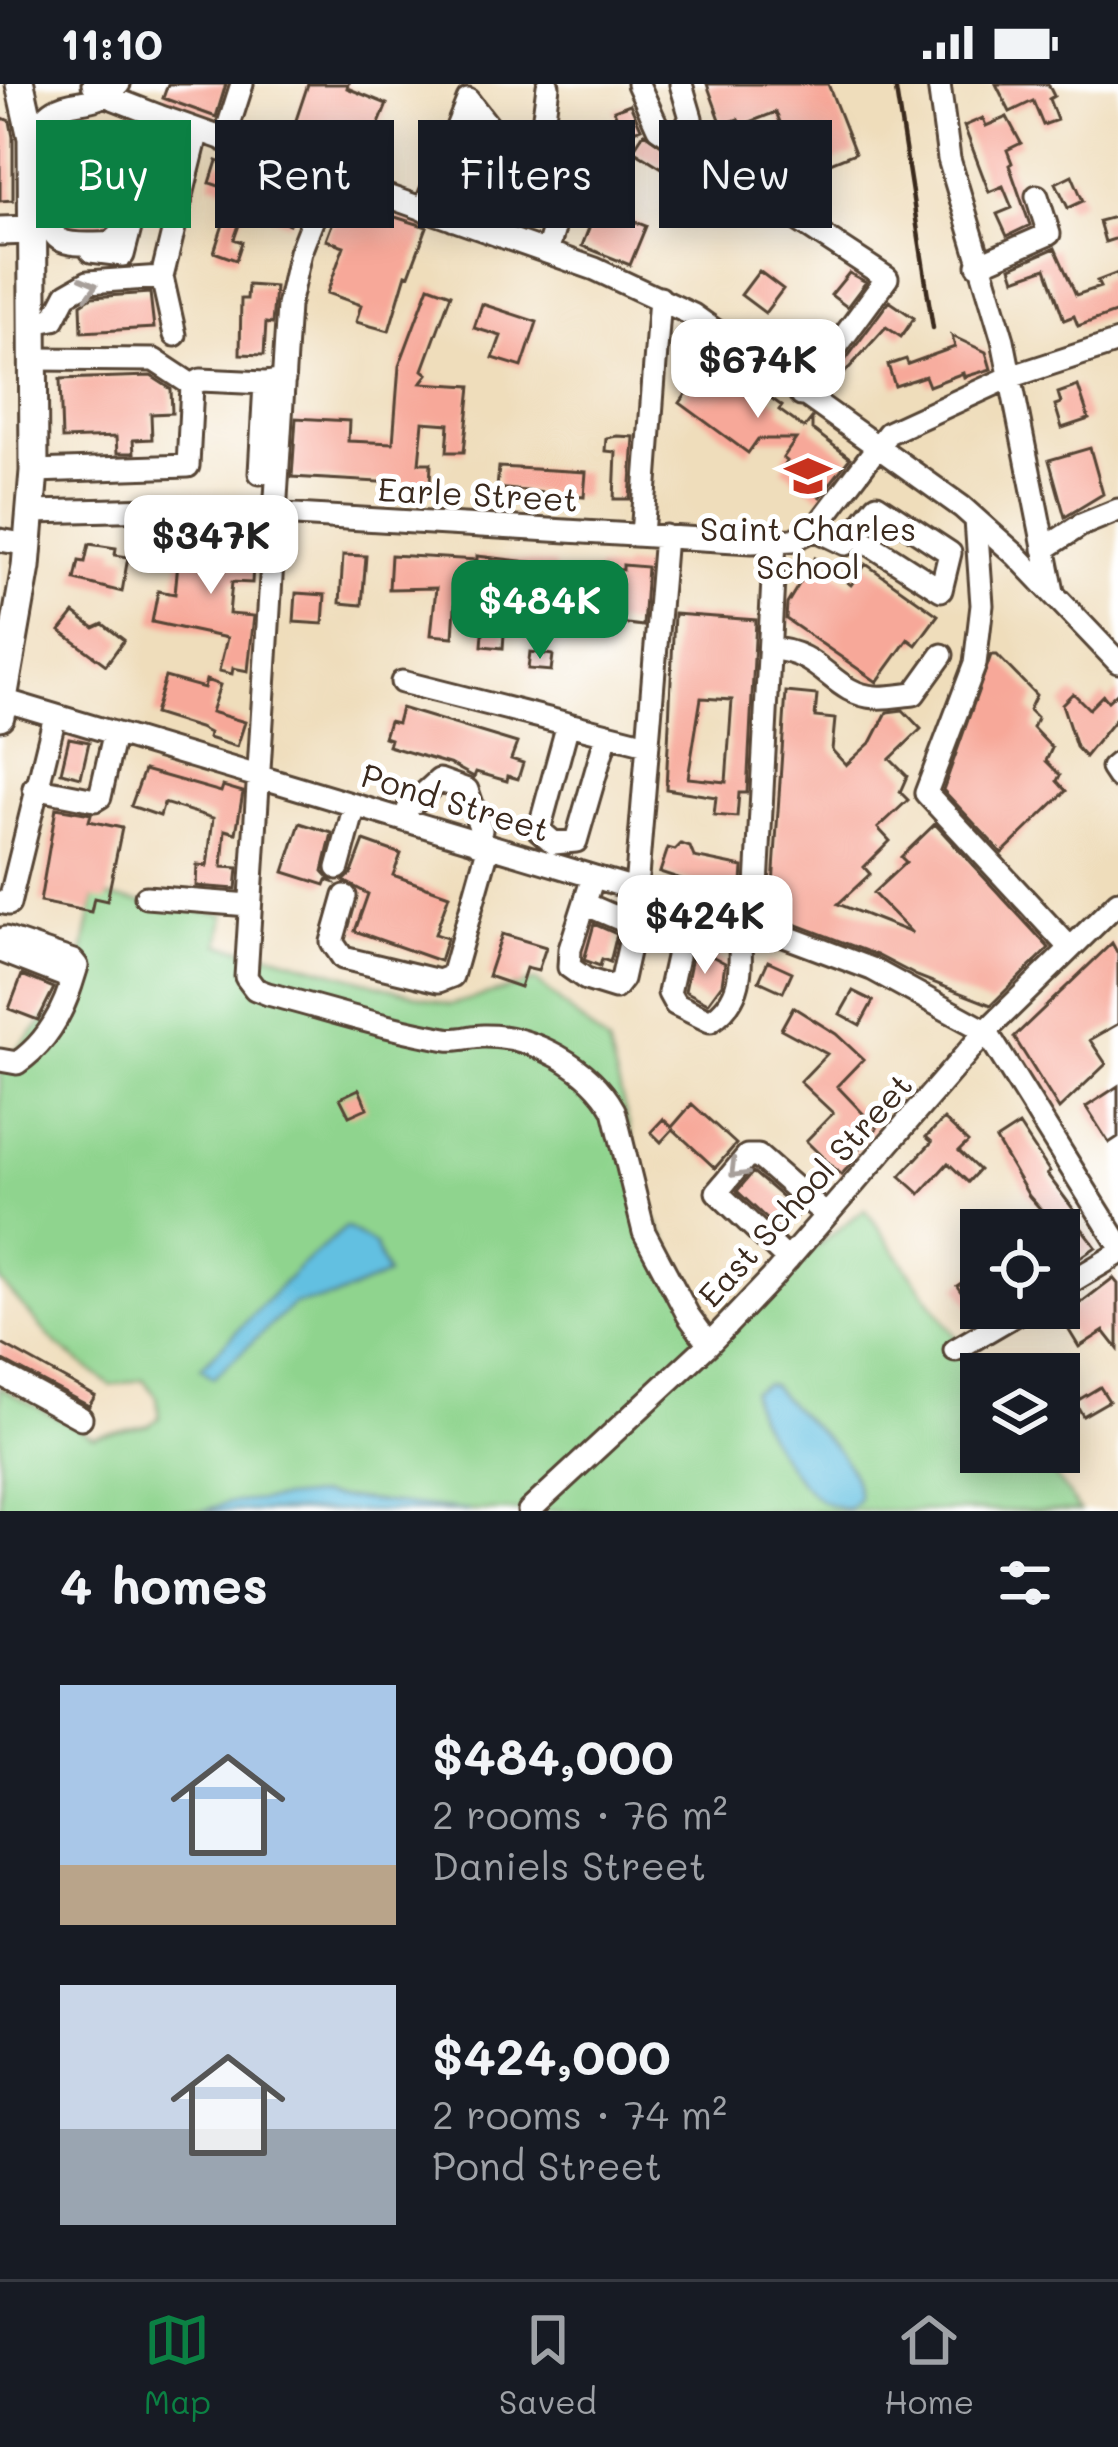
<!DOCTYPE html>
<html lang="en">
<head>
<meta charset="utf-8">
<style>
	:root { --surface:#171b24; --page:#242831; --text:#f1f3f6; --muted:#9ea1a6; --line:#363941; --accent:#0b8043 }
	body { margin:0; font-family:Mali,sans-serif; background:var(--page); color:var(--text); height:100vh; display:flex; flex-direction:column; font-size:45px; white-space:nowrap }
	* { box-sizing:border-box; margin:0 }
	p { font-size:39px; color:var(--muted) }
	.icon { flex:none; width:66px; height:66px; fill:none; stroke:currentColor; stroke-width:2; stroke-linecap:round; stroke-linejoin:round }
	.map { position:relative; height:1427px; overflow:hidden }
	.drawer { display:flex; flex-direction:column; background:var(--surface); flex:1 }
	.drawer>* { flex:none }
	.guide { position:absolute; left:36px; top:36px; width:1047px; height:108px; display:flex; gap:24px }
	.controls { position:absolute; left:960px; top:1125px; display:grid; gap:24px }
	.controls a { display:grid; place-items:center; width:120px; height:120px; border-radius:0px; background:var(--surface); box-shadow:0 6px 30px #0003; font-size:60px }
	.price { position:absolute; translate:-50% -102px; padding:0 27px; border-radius:24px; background:#fff; color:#222; font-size:39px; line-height:78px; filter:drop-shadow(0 3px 6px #0008) }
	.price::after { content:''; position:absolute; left:50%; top:72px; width:36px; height:27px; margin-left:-18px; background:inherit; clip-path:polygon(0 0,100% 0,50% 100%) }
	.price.active { background:var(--accent); color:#fff }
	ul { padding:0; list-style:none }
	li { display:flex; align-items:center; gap:36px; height:300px; padding:0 60px }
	li span { display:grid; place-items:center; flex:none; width:336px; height:240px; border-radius:0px; color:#555 }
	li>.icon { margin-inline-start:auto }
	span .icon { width:144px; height:144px; fill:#fffc; stroke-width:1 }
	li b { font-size:51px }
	h2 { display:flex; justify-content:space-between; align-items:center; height:144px; padding:0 60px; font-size:51px }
	.chip { padding:0 42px; border-radius:0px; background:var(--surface); box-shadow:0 6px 30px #0003; font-size:42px; line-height:108px }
	.chip.active { background:var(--accent); color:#fff }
	.status { display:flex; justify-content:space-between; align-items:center; height:84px; padding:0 60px; background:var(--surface); direction:ltr }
	.status svg { height:33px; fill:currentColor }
	.tabs { display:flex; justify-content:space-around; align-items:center; height:168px; border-top:3px solid var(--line); background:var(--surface); font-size:33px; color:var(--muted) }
	.tabs a { display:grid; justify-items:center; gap:6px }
	.tabs .active { color:var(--accent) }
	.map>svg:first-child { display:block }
	.green { fill:#8fd48e; stroke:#657f56; stroke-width:3 }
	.water { fill:#62c0e1; stroke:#4e7580; stroke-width:3 }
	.building { fill:#f7a899; fill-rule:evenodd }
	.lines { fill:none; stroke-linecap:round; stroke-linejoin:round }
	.minor-casing { stroke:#564536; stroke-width:27 }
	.major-casing { stroke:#564536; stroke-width:33 }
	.minor { stroke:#fff; stroke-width:21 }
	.major { stroke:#fff; stroke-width:27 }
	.rail { stroke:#3b2a1e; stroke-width:4.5 }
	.oneway { stroke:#a79f9a }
	.labels { text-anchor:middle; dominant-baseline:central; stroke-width:10; stroke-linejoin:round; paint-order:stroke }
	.street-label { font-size:33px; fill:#3b2a1e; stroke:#fff }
	.poi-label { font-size:33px; fill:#3b2a1e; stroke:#fff }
</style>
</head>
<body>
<div class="status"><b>11:10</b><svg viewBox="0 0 49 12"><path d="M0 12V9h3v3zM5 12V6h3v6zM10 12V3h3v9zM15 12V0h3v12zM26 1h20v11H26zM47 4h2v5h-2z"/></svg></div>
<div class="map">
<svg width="1118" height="1427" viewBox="0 0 1118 1427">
	<rect width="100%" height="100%" fill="#fff"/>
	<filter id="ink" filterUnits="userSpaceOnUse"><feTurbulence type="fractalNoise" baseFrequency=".00833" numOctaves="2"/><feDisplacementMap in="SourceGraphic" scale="24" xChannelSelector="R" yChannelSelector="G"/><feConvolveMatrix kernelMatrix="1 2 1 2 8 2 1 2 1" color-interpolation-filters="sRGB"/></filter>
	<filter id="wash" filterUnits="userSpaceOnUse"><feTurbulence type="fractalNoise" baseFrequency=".004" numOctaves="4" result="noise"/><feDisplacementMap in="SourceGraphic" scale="48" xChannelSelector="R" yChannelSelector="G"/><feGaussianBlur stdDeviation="2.7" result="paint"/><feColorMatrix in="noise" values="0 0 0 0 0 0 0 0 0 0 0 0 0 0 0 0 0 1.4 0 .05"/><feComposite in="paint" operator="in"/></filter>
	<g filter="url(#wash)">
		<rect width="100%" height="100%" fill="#efddbb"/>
		<path class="green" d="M95 811 225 830 220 861 263 868 450 921 536 897 608 961 653 1132 714 1242 865 1125 982 1290 981 1368H1038L1080 1427H0V1303L93 1353 149 1341 159 1334 157 1313 143 1295 111 1302 55 1259 0 1197V984L47 933H70Z"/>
		<path class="water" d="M346 1143 375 1161 387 1191 336 1213 294 1220 213 1294 201 1284 298 1184Z
			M765 1300 772 1301C800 1339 855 1363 859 1415L848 1425C839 1423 828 1421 820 1416 795 1398 753 1336 752 1307Z
			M319 1411 469 1427H203L227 1419Z"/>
		<g id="blocks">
			<path class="building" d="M168 0H226L216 33 163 14Z
				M308 0H348L347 4 387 20 379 40 388 43 381 58 375 56 367 76 327 60 324 69 289 57Z
				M707 0H828L855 69 808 88 804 78 797 81 776 28 740 42 738 35 722 41Z
				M996 0H1048L1054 12 1049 15 1057 36 1043 41 1033 17 1010 28Z
				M630 20 641 44 624 51 614 26Z
				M0 33 10 37 13 53V116L0 117Z
				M1007 33 1021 59 1007 66 1012 79 1009 81 1030 141 1007 152 997 130 1012 124 1003 102 989 108 964 42 983 34 986 42Z
				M644 49 741 116 732 131 699 112 695 118 685 111 691 102 633 66Z
				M217 77 252 89 254 85 308 106 297 133 292 131 289 140 269 132 273 122 249 113 234 155 242 158 236 176 214 168 234 107 210 99Z
				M506 82 552 100 538 142 490 125Z
				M85 87 112 88 107 141 66 139 68 93 85 94Z
				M1072 91 1083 117 1068 124 1056 99Z
				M341 116 427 143 409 191 406 190 389 247 356 238 361 221 327 209 344 162 326 156Z
				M597 123 646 142 630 181 582 162Z
				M1118 132V154L1105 158 1099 137Z
				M1055 164 1076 211 1100 203 1097 197 1118 189V228L1078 242 1074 232 1064 236 1046 184 1015 195 1011 183Z
				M759 187 783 205 765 229 741 211Z
				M849 189 866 198 847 223 831 211Z
				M248 201 275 203 272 240 266 239 264 271 240 270 241 215H247Z
				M429 202 451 210 423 286 428 290 421 299 471 302 464 368H447L449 340 423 338 419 379H431L430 401 292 393 296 334 349 337 348 357 393 359 399 282Z
				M150 209 154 244 82 248 81 220 92 213Z
				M889 217 914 234 901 253 886 243 840 294 835 290Z
				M482 220 537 238 522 283 493 274 501 252 474 244Z
				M783 240 813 262 818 254 822 257 802 284 795 279 792 283 766 264Z
				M952 252 986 268 991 285 964 293 963 289 929 302 925 292 895 302 888 281 906 275 908 280 955 263Z
				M709 261 719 268 715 273 782 322 779 326 804 344 812 334V345L850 374 820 413 782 385 787 377 783 374 796 355H758L748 369 680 319 689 306 680 300Z
				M151 292 171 305 172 329 151 330 152 355 133 356 134 369H117L116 353 62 355 60 295Z
				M1078 302 1089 335 1062 344 1055 321 1061 319 1058 309Z
				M617 352 634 353 630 415H614L616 368 605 367 606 354Z
				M1090 364 1103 410 1065 433 1049 376Z
				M499 383 586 388 584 413 497 404Z
				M180 458 254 460 252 499 232 498 229 530 254 532 248 587 233 584 232 590 219 587 227 554 152 538 158 507 175 510Z
				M89 460 116 464 115 471 128 473 122 508 75 496 79 477 85 478Z
				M343 471 366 472 362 521 340 519Z
				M391 471 477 476V472L555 481 552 527 506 523 503 564 482 562 486 512 456 509 453 553 431 551 436 504 389 505Z
				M815 474 851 501 866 480 938 531 916 561 908 555 877 598 786 535 787 520Z
				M623 481 647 483 643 542 588 535 589 521 584 520 586 488 597 489V484L623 486Z
				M296 509 325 511 323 540 294 538Z
				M74 529 94 544 103 540 124 556 106 581 60 547Z
				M674 530 756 536 747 709H739L737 733 714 731 716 713 666 705ZM701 614 732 616 726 698 688 694Z
				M530 568 553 571 551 587 528 585Z
				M991 571H997L1036 611 1029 626 1037 634 1033 644 1052 664 1046 677 1060 691 1057 697 1066 707 1002 769 943 706Z
				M165 593 204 604 206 596 220 601 211 628 245 638 237 663 208 654 209 649 199 644 154 630Z
				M786 608 817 611 815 633 835 635 832 666 846 681 872 657 887 628 903 626 921 645 890 675 907 692 900 708 908 716 878 744 890 757 864 783 870 790 838 820 912 849 873 809 906 778 901 773 935 740 1049 864 991 921 917 892 877 871 771 831Z
				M1118 608V632L1085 673 1076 663 1062 620 1073 609 1089 625 1103 611 1108 617Z
				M401 624 517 659 511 675 523 679 518 695 508 692 507 697 476 688 474 693 452 681 388 662 390 655 384 653 389 637 397 639Z
				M69 654 89 658 81 693 61 688Z
				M144 686 221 708 223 702 243 708 236 749 225 746 222 783 238 784 236 805 196 802 197 781 207 782 213 734 164 719 160 732 131 722Z
				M56 724 91 730 89 737 122 744 107 817 94 814 91 828 40 818Z
				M300 739 332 749 323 787 333 798 327 796 325 801 284 788Z
				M364 757 401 770 393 791 449 811 435 850 447 854 440 877 355 847 368 810 344 797 352 789Z
				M681 760 690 763 694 773 743 783 741 815 660 788 668 764 675 766Z
				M594 840 617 850 610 878 602 875 600 882 584 876Z
				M502 850 546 863 538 887 526 884 520 903 488 892Z
				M1112 859 1118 870V940L1090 956 1106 980 1059 1025 1014 953Z
				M708 870 725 879 722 900 708 919 685 907 692 873Z
				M768 877 792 888 783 908 759 897Z
				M22 891 54 904 38 936 9 925Z
				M853 907 873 917 860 941 840 930Z
				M793 923 836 950 863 975 837 1002 877 1044 853 1071 856 1074 841 1091 806 1057 833 1029 800 998 827 970 781 945Z
				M1118 1002V1053L1109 1059 1086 1023Z
				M359 1005 367 1024 349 1032 340 1014Z
				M692 1020 736 1060 715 1084 673 1045 661 1058 651 1048 663 1035 672 1043Z
				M944 1035 968 1058 959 1067 979 1086 968 1098 948 1079 920 1110 900 1092 932 1058 926 1053Z
				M1019 1041 1050 1088 1047 1090 1074 1126 1070 1129 1096 1163 1059 1188V1146L1029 1112 996 1056Z
				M753 1088 800 1128 781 1148 737 1107Z
				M974 1190 981 1200 979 1235 957 1202Z
				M1113 1194 1118 1200V1265L1104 1247 1079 1263 1059 1230 1078 1221Z
				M0 1259 95 1312 89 1322 0 1275Z
				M1100 1303 1109 1317 1083 1332 1075 1318Z"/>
		</g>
	</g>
	<g filter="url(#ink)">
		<use href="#blocks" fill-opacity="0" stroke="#564536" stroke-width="3"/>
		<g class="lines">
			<g class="minor-casing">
				<path id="minor" d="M93 0 107 12 164 34 595 185 693 231 962 423 1017 472 1118 578
					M638 0 658 44 887 194 801 311
					M939 0 949 75 1003 256 1053 508
					M32 54C58 0 87 33 119 0
					M224 56 242 0
					M677 57 691 34 681 0
					M145 87 127 86 121 150 110 160C95 159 71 163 59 155 41 144 52 85 59 68L70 64 148 76
					M330 91 300 168 288 222 246 893 255 905 268 910C327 925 387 945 447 955 459 957 471 952 483 952 533 951 590 983 614 1026L644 1148 688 1231 709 1260
					M424 126 468 16 490 44 454 136
					M91 167 123 171 159 32
					M547 168 570 91 540 62 548 2
					M978 181 1049 150 1037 112
					M33 239 54 235 67 210 88 198 162 193
					M175 251 162 193 198 46
					M34 275 154 276 192 301
					M34 387 188 382 192 301 201 296 265 299 284 296
					M260 389 265 299
					M32 428 158 425 278 430 752 458 793 456 815 445 888 349 1010 293 1118 258
					M976 436 982 521 975 580 926 709 1070 864
					M815 445 846 460 877 421 950 469 941 506 854 450
					M642 451 660 214
					M0 456 28 461
					M1044 465 1081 441 1118 426
					M771 565C822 567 832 610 875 613 887 614 902 611 914 610L942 571
					M402 598 647 660
					M0 615 755 841 872 885 986 947 1118 1159
					M568 640 539 746 554 759 576 757 607 650
					M1118 679 1112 684 1118 693
					M34 704 95 716 100 713 114 651
					M404 736 409 723 439 696 467 706 481 746 477 759
					M338 784 355 721
					M636 805 665 452
					M345 812 332 858 343 874 439 897 452 892 489 761
					M146 813 249 821
					M676 817 677 873 669 909 675 920 710 937C748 913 740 876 739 836
					M0 818 9 820 55 632
					M585 820 634 841 622 895 615 904 586 895 569 883 570 865 593 793
					M755 841 775 457
					M5 854 73 877 77 882 71 901
					M0 976 17 979C45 960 61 932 71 901L65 892 1 867
					M788 1176 717 1108 747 1072H758L826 1131
					M1059 1205 1118 1170
					M955 1266 1027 1224
					M0 1290 81 1334
					M529 1427 709 1260 772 1194 986 947 1118 818"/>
			</g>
			<g class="major-casing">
				<path id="major" d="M0 147 31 146
					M0 632 26 483 34 387 32 54 20 0"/>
			</g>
			<use href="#minor" class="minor"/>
			<use href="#major" class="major"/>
			<path class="rail" d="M895 0 933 244"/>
		</g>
		<defs><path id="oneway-chevron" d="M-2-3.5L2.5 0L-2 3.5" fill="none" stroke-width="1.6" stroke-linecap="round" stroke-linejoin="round" transform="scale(3)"/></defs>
		<g class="oneway">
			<use href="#oneway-chevron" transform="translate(89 203) rotate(-15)"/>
			<use href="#oneway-chevron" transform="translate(737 1086) rotate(135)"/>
		</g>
	</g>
	<defs>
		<g id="school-bare" transform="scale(3.6)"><path d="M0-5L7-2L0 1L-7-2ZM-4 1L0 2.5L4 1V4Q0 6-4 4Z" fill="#c8321e" stroke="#fff" stroke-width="2.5" paint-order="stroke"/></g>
	</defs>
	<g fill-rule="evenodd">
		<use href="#school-bare" x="808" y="392"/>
	</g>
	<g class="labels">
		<g class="street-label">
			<text transform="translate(478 409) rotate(3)">Earle Street</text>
			<text transform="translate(456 717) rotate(17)">Pond Street</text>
			<text transform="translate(804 1105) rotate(-48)">East School Street</text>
		</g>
		<g class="poi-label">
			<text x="808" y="443">Saint Charles<tspan x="808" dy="38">School</tspan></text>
		</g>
	</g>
</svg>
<div class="controls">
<a><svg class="icon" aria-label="locate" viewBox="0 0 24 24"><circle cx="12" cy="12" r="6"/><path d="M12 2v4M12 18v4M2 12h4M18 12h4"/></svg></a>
<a><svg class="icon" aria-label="layers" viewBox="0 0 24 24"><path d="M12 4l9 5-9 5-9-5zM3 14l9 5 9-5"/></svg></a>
</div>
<b class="price" style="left:758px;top:337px">$674K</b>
<b class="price" style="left:211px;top:513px">$347K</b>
<b class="price active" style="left:540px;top:578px">$484K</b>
<b class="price" style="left:705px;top:893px">$424K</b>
<div class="guide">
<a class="chip active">Buy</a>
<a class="chip">Rent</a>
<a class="chip">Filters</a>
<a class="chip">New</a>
</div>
</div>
<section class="drawer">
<h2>4 homes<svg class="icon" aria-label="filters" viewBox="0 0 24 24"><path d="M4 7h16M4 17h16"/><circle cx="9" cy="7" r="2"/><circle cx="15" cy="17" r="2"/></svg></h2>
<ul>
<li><span style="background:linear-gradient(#a9c7e8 75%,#b9a48a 0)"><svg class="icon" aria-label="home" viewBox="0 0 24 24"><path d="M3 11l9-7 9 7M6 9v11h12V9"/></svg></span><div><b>$484,000</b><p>2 rooms · 76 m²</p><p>Daniels Street</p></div></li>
<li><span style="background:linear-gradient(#c9d6e8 60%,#9aa5b1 0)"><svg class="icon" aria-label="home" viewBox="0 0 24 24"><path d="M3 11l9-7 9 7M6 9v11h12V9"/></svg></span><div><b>$424,000</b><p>2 rooms · 74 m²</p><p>Pond Street</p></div></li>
</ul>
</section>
<nav class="tabs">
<a class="active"><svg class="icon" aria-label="map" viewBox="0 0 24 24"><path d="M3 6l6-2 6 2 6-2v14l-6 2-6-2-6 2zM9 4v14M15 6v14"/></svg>Map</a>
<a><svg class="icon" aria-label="saved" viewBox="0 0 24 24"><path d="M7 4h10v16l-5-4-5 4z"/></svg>Saved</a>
<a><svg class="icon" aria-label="home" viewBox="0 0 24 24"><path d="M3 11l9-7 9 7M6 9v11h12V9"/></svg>Home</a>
</nav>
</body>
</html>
